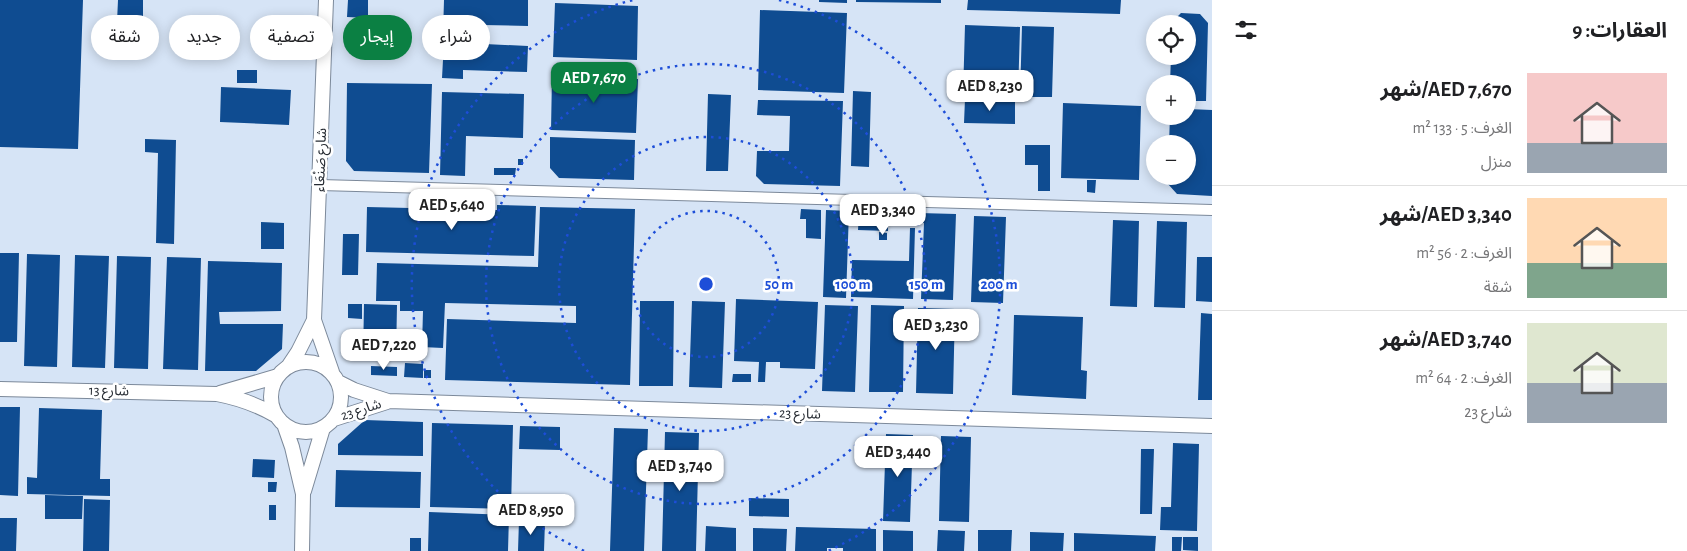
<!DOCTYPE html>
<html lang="ar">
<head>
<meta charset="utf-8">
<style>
	:root { --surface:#fff; --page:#f2f2f2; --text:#202124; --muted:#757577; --line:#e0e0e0; --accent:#0b8043 }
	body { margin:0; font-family:"Alegreya Sans","Noto Sans Arabic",sans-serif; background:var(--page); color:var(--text); direction:rtl; height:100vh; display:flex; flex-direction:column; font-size:19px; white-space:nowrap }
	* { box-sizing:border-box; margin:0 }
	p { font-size:16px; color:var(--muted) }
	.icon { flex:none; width:28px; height:28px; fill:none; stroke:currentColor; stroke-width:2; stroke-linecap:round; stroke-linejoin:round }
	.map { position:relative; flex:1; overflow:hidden; direction:ltr }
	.drawer { display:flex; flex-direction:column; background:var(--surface); width:475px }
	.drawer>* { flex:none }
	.top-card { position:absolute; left:15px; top:15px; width:475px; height:45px; direction:rtl; display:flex; gap:10px }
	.controls { position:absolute; left:1146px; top:15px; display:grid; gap:10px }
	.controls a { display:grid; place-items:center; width:50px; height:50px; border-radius:50%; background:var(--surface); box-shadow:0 2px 12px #0003; font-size:25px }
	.price { position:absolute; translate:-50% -42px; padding:0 11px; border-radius:10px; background:#fff; color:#222; font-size:16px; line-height:32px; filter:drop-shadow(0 1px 2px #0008) }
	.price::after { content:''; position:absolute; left:50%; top:30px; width:15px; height:11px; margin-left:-8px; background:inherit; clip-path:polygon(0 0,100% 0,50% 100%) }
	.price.on { background:var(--accent); color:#fff }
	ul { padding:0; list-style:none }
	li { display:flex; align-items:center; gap:15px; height:125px; padding:0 20px }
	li+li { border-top:1px solid var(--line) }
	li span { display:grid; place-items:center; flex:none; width:140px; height:100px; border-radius:0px; color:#555 }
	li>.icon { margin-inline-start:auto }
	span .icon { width:60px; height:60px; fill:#fffc; stroke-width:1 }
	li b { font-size:21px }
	h2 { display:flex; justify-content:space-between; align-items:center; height:60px; padding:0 20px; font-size:21px }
	.pill { padding:0 18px; border-radius:22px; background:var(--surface); box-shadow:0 2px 12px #0003; font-size:18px; line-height:45px }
	.pill.on { background:var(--accent); color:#fff }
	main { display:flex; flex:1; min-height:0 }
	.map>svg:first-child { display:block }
	.building { fill:#0f4c91 }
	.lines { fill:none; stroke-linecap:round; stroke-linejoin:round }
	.street-casing { stroke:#7c899a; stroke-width:12 }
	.secondary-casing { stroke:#7c899a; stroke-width:16 }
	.street { stroke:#fff; stroke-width:10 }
	.secondary { stroke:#fff; stroke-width:14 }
	.ring { fill:none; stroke:#1d4ed8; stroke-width:2.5; stroke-dasharray:2.5 5 }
	.labels { text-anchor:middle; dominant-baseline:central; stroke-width:5; stroke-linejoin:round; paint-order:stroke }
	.street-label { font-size:14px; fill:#252a31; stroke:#fff }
	.centre { fill:#1d4ed8; stroke:#fff; stroke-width:2.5 }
	.ring-label { font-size:15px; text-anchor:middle; font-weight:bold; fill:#1d4ed8; stroke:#fff; stroke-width:5; stroke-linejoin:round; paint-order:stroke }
</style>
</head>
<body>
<main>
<section class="drawer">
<h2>العقارات: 9<svg class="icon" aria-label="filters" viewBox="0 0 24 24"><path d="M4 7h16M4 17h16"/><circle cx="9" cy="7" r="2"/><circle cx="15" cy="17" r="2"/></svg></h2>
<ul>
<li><span style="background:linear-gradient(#f6c9c9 70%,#9aa5b1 0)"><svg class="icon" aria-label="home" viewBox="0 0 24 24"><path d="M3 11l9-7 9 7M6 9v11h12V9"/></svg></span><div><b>AED 7,670/شهر</b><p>الغرف: 5 · 133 m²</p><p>منزل</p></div></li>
<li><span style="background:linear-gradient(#ffd9b3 65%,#7fa58c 0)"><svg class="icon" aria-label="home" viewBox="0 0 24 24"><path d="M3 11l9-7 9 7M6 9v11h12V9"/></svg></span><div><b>AED 3,340/شهر</b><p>الغرف: 2 · 56 m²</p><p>شقة</p></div></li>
<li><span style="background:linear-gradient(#dfe7d0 60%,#9aa5b1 0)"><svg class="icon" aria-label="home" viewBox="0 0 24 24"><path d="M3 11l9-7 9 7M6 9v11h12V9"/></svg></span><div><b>AED 3,740/شهر</b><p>الغرف: 2 · 64 m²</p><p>شارع 23</p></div></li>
</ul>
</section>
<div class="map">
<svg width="1212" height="551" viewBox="0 0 1212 551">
	<rect width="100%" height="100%" fill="#d6e4f6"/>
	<path class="building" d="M0 0H83L78 149 0 147Z
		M118 0H143V23L117 22Z
		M348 0H368V18L347 17Z
		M444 0H528V26L483 25V35L443 34Z
		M819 0H847V3L819 2Z
		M856 0H941V3L856 2Z
		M968 0H1121L1120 14 967 10Z
		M555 3 638 6 637 60 553 57Z
		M760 10 847 13 844 93 758 90Z
		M1181 13 1200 14 1208 23 1206 101H1188V84H1170L1171 56H1188V24H1172V22Z
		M965 25 1020 27 1018 96 963 95Z
		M1022 26 1054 27 1052 97H1020Z
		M444 42 528 46 527 72 463 70V79L442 78Z
		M237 70H257V83H237Z
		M552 76 638 79 636 133 551 130Z
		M347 83 432 84 429 173 354 171 346 161Z
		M221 87 291 90 289 125 220 122Z
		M853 91 871 92 869 167 851 166Z
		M442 92 524 94 523 138 466 136 465 176 440 175Z
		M708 94 731 95 728 171H706Z
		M965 99 1015 100V124L964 123Z
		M758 100 843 101 840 186 764 184 756 176 757 151H789L790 116 757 115Z
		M1063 103 1141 106 1139 180 1061 178Z
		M1188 109 1212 110V196L1177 194 1168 184V176H1188V144H1169L1170 116H1188Z
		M550 137 635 140 634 180 559 178 550 168Z
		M145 139 176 140 174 244 156 243 158 153 145 152Z
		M1025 145H1050V191H1038V165H1025Z
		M518 159H523V165H518Z
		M494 168H516L515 175H494Z
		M1087 180H1096L1095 193 1087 192Z
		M497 205 536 206 534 256 366 252 367 207 497 210Z
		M540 207 635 209 630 385 445 380 447 319 576 323V306L445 303 443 348 422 347 423 311H400V301H376L377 263 538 267Z
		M801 209 821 210V239L806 238V219H800Z
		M826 210 849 211 846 298 823 297Z
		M919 213 956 214 953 300 921 299 924 223H919Z
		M859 214H888V231L858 230Z
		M974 216 1006 217 1003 303 971 302Z
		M1113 220 1139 221 1137 307 1110 306Z
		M1157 221 1187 222 1185 308 1154 307Z
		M261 222 284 223V249H261Z
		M910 228H915L913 299 851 297 852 260 909 261Z
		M879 232 887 233V240H879Z
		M343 234H359L358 275H342Z
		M0 253H19L17 342H0Z
		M27 254 60 255 57 367 24 366Z
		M75 255 109 256 105 368 72 367Z
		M117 256 151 257 148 369 114 368Z
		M167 257 201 258 198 370 163 369Z
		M1197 257H1212V302L1196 301Z
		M208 261 282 263 281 311 219 312 220 324H283L282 349 256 371H205Z
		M736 299 818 302 815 369 780 368V362H766L765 382H758L759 362 734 361Z
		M640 301H674L673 386H639Z
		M692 301 725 302 722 388 689 387Z
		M348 304H362V319L348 318Z
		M364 304 397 305 396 358H363Z
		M825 305 858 306 855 392 822 391Z
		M871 305 904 306 903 392H869Z
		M918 308 955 309 953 394 916 393Z
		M1201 313 1212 314V400H1198Z
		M1014 315 1083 317 1081 370 1087 371 1086 399 1012 395Z
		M398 349H406V359H398Z
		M405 363 423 364V378L404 377Z
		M371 366 397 367V376L371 375Z
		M424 370H431V378H424Z
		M733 374H751V382H732Z
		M0 407H20L18 496 0 495Z
		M39 408 102 410 100 479H110V496L27 494V477L37 478Z
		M365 420 423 422V456L338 455V444Z
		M432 423 513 425 511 509 430 507Z
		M520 426 560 427V450L519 449Z
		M614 428 648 429 644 551H610Z
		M665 432 699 433 696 551H662Z
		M886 434 913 435 910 522 883 521Z
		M941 436 971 437 969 522 939 521Z
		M1173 443 1199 444 1197 531 1160 530 1161 507H1171Z
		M1141 449H1154L1152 514H1140Z
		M253 459 275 460 274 478 252 477Z
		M336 470 421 472 420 508 335 507Z
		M268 482H277L276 492H268Z
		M45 495 83 496 82 519H45Z
		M749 498 789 499V517L749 516Z
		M84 499 110 500 109 551H83Z
		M269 505H276V520H269Z
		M429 512 509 515 508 551H428Z
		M0 518H17L16 551H0Z
		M519 520 545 521 544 551H518Z
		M706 526 736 528V551H705Z
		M796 527 876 529V551H843V548H827V551H795Z
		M753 528 787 529 786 551H753Z
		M883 530 913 531V551H883Z
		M938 530 965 531 964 551H937Z
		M978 530H1012L1011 551H978Z
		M1030 532 1064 533 1063 551H1030Z
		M1074 533 1156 536 1155 551H1074Z
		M1172 537H1182L1181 551H1172Z
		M1183 537H1198V551L1183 550Z
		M410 538H421V551H410Z"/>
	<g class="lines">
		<g class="street-casing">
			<path id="street" d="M320 185 1212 210"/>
		</g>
		<g class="secondary-casing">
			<path id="secondary" d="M326 0 314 320 332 372
				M271 397a35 35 0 1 1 70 0a35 35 0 1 1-70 0Z
				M288 367 298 352 314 320
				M338 382 354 390 388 401 1212 426
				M0 389 217 394C238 398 256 404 275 415
				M220 393 278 376
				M334 419 387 402
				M284 424 292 447 303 494 302 551
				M304 491 323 428"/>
		</g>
		<use href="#street" class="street"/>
		<use href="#secondary" class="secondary"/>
	</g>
	<g class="ring">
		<circle cx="706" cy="284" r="73"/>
		<circle cx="706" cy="284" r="147"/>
		<circle cx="706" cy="284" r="220"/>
		<path d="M584 551A293 293 0 0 1 633 0M779 0A293 293 0 0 1 828 551"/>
	</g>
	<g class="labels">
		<g class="street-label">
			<text transform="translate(321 160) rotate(-88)">شارع صَنْعَاء</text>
			<text transform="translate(109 391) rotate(1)">شارع 13</text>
			<text transform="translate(361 410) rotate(-18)">شارع 23</text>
			<text transform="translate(800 414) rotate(2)">شارع 23</text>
		</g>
	</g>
	<circle cx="706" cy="284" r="8" class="centre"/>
	<g class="ring-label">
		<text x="779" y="289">50 m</text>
		<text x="853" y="289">100 m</text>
		<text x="926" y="289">150 m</text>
		<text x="999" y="289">200 m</text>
	</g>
</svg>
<div class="controls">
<a><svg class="icon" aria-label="locate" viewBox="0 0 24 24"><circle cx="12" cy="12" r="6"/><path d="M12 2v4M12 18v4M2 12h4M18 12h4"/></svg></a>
<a>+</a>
<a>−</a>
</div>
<b class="price on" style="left:594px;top:104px">AED 7,670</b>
<b class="price" style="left:990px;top:112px">AED 8,230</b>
<b class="price" style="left:452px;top:231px">AED 5,640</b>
<b class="price" style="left:883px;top:236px">AED 3,340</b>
<b class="price" style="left:936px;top:351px">AED 3,230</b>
<b class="price" style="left:384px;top:371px">AED 7,220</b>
<b class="price" style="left:898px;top:478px">AED 3,440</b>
<b class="price" style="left:680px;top:492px">AED 3,740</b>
<b class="price" style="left:531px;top:536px">AED 8,950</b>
<div class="top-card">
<a class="pill">شراء</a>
<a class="pill on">إيجار</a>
<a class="pill">تصفية</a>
<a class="pill">جديد</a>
<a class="pill">شقة</a>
</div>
</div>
</main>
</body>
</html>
